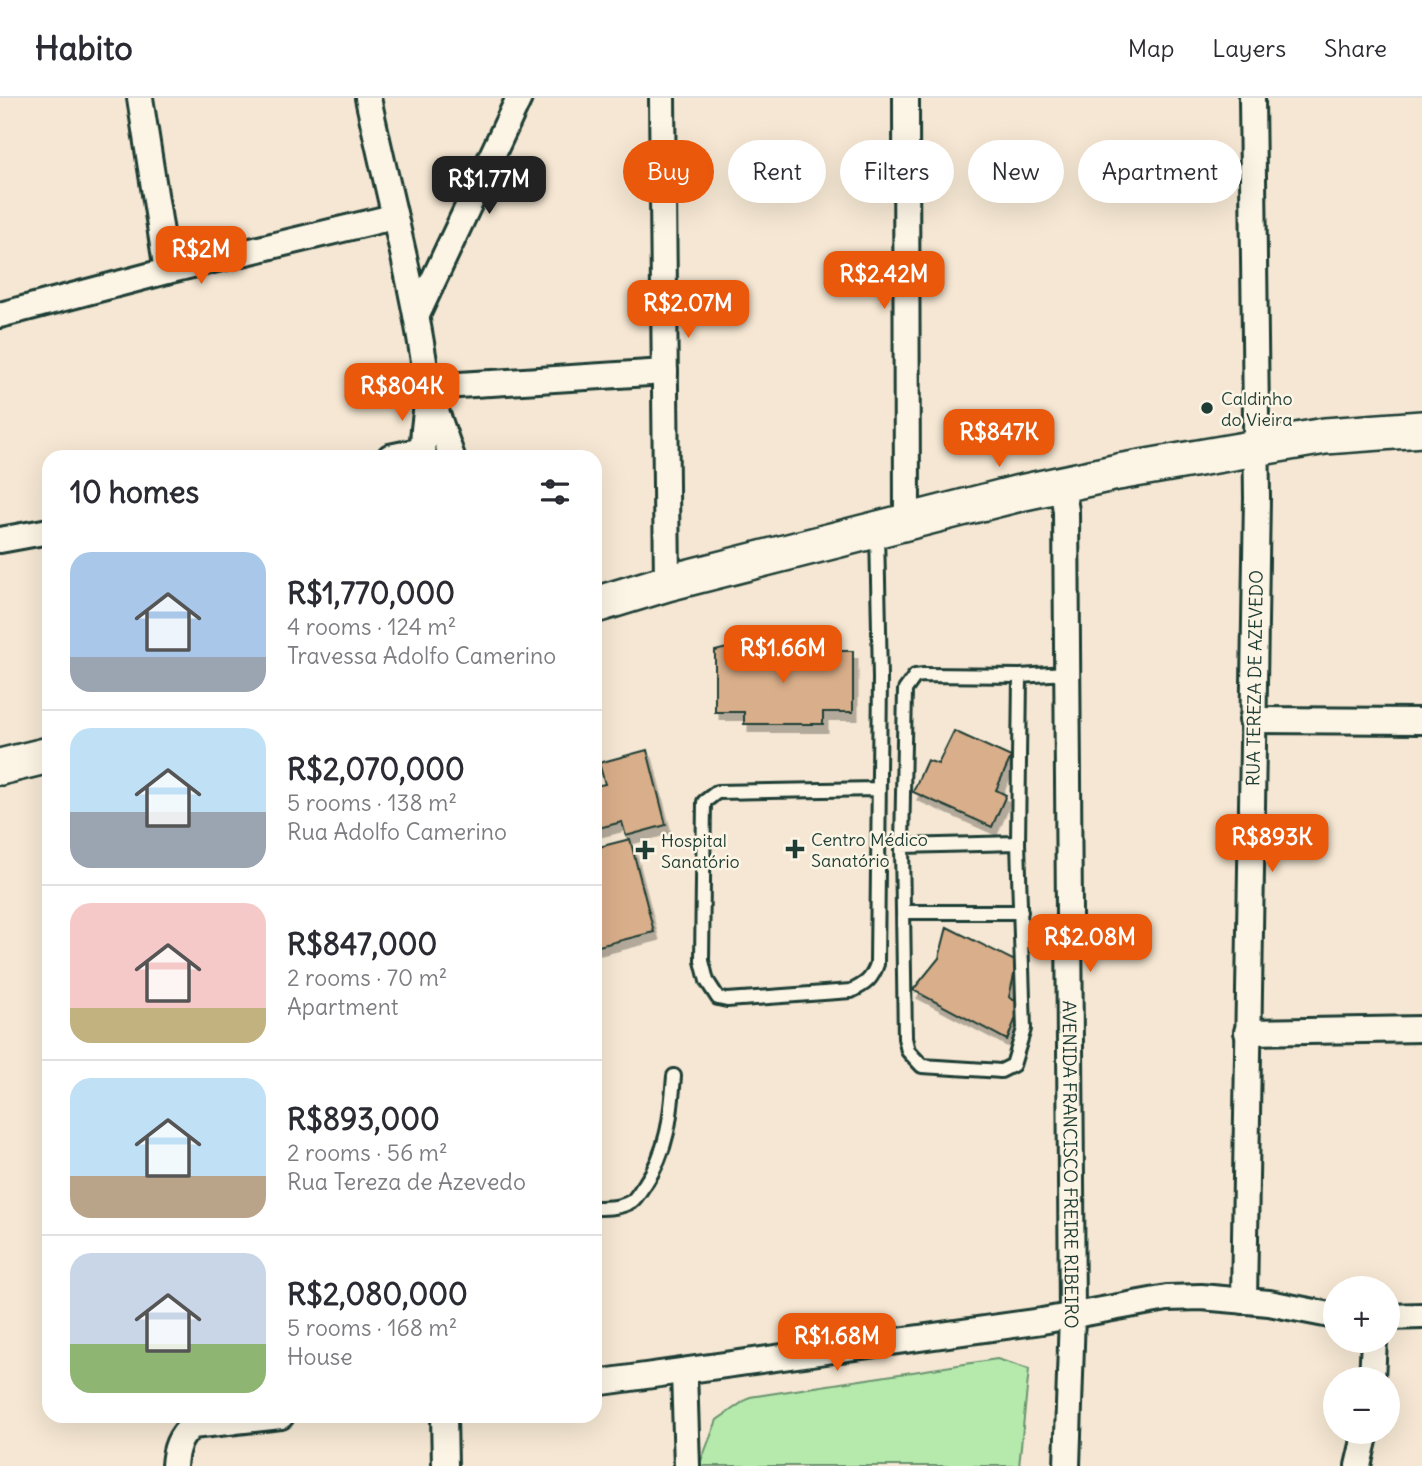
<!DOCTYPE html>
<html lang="en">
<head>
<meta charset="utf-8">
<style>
	:root { --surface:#fff; --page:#f2f2f3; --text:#2b2b33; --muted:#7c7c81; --line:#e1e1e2; --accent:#ea580c }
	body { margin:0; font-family:Delius,sans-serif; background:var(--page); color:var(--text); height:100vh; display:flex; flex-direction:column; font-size:26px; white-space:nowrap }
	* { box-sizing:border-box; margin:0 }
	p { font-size:23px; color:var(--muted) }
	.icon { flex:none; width:38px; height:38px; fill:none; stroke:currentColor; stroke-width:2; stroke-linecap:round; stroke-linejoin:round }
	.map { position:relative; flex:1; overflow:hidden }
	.details { position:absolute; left:42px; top:352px; width:560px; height:973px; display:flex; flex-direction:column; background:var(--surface); border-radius:21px; box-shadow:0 7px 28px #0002 }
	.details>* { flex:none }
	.top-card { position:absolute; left:623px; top:42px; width:665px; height:63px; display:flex; gap:14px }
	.fabs { position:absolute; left:1323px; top:1178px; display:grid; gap:14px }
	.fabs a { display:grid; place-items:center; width:77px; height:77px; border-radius:50%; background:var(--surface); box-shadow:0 7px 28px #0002; font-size:35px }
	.price { position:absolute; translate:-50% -60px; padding:0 16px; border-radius:14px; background:var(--accent); color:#fff; font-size:23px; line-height:46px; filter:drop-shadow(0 2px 4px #0008) }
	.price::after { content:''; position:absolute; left:50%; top:42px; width:21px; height:16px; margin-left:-10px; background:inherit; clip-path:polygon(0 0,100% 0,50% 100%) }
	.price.on { background:#222; color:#fff }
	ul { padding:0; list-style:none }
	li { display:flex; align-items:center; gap:21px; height:175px; padding:0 28px }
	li+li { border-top:2px solid var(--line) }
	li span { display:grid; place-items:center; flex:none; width:196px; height:140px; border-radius:21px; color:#555 }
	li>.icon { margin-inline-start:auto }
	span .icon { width:84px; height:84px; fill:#fffc; stroke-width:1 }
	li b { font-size:30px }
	h2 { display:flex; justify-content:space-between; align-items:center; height:84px; padding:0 28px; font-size:30px }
	.pill { padding:0 24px; border-radius:32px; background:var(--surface); box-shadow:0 7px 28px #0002; font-size:24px; line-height:63px }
	.pill.on { background:var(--accent); color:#fff }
	header { display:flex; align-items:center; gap:42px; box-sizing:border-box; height:98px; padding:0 35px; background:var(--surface); border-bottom:2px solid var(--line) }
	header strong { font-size:33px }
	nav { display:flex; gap:38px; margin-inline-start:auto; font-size:24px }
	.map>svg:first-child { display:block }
	.green { fill:#b6eaac; stroke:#6a9470; stroke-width:2 }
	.building { fill:#d9ae8a; stroke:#1f3d34; stroke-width:2; filter:url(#shadow) }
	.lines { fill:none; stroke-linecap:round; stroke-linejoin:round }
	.lane-casing { stroke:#1f3d34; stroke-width:18 }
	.street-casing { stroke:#1f3d34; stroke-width:30 }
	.secondary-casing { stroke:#1f3d34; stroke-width:40 }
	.lane { stroke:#fcf5e5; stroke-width:12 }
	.street { stroke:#fcf5e5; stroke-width:24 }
	.secondary { stroke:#fcf5e5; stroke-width:35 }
	.poi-dot { fill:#1f3d34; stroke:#fcf5e5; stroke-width:2.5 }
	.labels { text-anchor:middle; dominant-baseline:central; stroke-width:5; stroke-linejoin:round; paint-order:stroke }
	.poi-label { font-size:18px; fill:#1f3d34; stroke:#fcf5e5; text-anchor:start }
	.street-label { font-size:18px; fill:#1f3d34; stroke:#fcf5e5 }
</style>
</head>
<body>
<header>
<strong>Habito</strong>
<nav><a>Map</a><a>Layers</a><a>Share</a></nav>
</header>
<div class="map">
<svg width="1422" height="1368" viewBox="0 0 1422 1368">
	<defs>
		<filter id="shadow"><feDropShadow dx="4.5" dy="8" stdDeviation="0" flood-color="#0004"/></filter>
	</defs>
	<rect width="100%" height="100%" fill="#f5e7d3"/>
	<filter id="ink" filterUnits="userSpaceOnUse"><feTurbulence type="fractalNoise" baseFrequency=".0143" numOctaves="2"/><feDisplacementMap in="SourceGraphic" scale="14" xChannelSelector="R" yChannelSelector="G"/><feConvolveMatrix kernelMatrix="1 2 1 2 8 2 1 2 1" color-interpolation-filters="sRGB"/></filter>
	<g filter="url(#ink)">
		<path class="green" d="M997 1261 1029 1271 1019 1368H699L717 1322 750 1299Z"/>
		<path class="building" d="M739 547 755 552 853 553V614H823V626H744V614H715V553Z
			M954 633 1011 659 996 692 1006 697 992 729 913 694 927 662 938 666Z
			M647 652 666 727 626 738 622 724 595 731V688L605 686 599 665Z
			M630 741 654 834 595 849V750Z
			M947 829 1017 864 1009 899 1021 907 1007 942 913 892 939 860Z"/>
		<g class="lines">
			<g class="lane-casing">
				<path id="lane" d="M1020 578 1018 745 1024 931 1013 967 1001 973 922 968 908 953 905 940 902 748 905 592 915 578 924 577 1020 578 1065 575
					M877 691 717 694 704 704 702 863 707 883 718 900 727 902 851 893C866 886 872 881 877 866L880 580 877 434
					M902 748 1018 745
					M904 814H1021
					M595 1110C607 1110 621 1110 632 1103 637 1099 641 1091 645 1086 668 1053 671 1017 674 978"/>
			</g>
			<g class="street-casing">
				<g id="street">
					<path d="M140 0 167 173"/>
					<path d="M368 0C388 95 414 188 427 284 430 309 420 334 424 359"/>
					<path d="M662 0 667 485"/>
					<path d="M906 0 907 425"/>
					<path d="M0 217 167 173 393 119"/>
					<path d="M417 217 519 0"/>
					<path d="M428 289 665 274"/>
					<path d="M430 296 452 359"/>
					<path d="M390 359 423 352"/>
					<path id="s1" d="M1062 388 1066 413 1072 1217 1067 1368"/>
					<path d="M0 442 49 433"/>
					<path d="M1252 622 1422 623"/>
					<path d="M1247 934 1422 931"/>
					<path id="s2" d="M1244 1203 1257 400 1252 0"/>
					<path d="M1388 1219 1422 1218"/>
					<path d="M684 1274 687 1368"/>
					<path d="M1372 1281 1374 1242"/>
					<path d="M595 1285 1042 1223 1167 1200 1201 1199 1269 1205 1335 1218"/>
					<path d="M444 1318 445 1368"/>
					<path d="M174 1368C175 1351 179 1339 192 1328L281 1318"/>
					<path d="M1358 1368 1366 1334"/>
				</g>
			</g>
			<g class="secondary-casing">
				<path id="secondary" d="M595 507 667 485 1020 395 1118 374 1325 338 1422 331
					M0 669 49 657"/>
			</g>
			<use href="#lane" class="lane"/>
			<use href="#street" class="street"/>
			<use href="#secondary" class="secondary"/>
		</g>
	</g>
	<g class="poi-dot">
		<circle cx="1207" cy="310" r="7"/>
		<path d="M791.5 740.5h7v7h7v7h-7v7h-7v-7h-7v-7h7z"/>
		<path d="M641.5 741.5h7v7h7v7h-7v7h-7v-7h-7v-7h7z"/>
	</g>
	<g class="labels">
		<g class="poi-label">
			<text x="1221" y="300">Caldinho<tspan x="1221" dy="21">do Vieira</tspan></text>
			<text x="811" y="741">Centro Médico<tspan x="811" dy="21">Sanatório</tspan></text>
			<text x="661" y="742">Hospital<tspan x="661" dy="21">Sanatório</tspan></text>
		</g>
		<g class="street-label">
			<text stroke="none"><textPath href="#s2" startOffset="623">RUA TEREZA DE AZEVEDO</textPath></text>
			<text stroke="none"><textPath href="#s1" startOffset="679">AVENIDA FRANCISCO FREIRE RIBEIRO</textPath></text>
		</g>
	</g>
</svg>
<div class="fabs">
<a>+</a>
<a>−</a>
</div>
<b class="price on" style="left:489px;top:118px">R$1.77M</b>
<b class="price" style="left:201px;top:188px">R$2M</b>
<b class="price" style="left:884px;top:213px">R$2.42M</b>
<b class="price" style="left:688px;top:242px">R$2.07M</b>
<b class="price" style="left:402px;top:325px">R$804K</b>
<b class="price" style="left:999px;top:371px">R$847K</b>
<b class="price" style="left:783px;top:587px">R$1.66M</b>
<b class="price" style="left:1272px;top:776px">R$893K</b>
<b class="price" style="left:1090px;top:876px">R$2.08M</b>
<b class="price" style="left:837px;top:1275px">R$1.68M</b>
<div class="top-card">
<a class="pill on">Buy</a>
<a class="pill">Rent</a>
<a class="pill">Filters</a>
<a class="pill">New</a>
<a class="pill">Apartment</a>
</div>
<section class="details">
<h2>10 homes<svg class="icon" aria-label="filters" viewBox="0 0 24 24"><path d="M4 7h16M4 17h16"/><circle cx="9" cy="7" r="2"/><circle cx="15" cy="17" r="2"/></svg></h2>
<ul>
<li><span style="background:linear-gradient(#a9c7e8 75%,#9aa5b1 0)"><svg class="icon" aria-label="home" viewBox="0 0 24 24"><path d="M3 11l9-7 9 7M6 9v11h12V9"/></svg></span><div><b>R$1,770,000</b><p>4 rooms · 124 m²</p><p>Travessa Adolfo Camerino</p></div></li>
<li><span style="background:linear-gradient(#bfe0f5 60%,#9aa5b1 0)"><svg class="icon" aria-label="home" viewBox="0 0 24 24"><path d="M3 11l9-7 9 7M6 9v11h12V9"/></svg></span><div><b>R$2,070,000</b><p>5 rooms · 138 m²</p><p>Rua Adolfo Camerino</p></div></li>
<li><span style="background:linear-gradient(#f6c9c9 75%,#c2b280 0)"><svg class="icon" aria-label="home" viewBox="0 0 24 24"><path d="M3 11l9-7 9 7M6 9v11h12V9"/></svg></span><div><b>R$847,000</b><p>2 rooms · 70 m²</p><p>Apartment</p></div></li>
<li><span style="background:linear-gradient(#bfe0f5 70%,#b9a48a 0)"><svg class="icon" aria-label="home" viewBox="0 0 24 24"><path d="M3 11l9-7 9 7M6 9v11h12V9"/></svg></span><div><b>R$893,000</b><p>2 rooms · 56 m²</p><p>Rua Tereza de Azevedo</p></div></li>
<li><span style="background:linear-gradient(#c9d6e8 65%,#8fb573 0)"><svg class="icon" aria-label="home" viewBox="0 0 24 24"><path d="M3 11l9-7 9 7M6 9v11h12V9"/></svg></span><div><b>R$2,080,000</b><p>5 rooms · 168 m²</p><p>House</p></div></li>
</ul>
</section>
</div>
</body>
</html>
